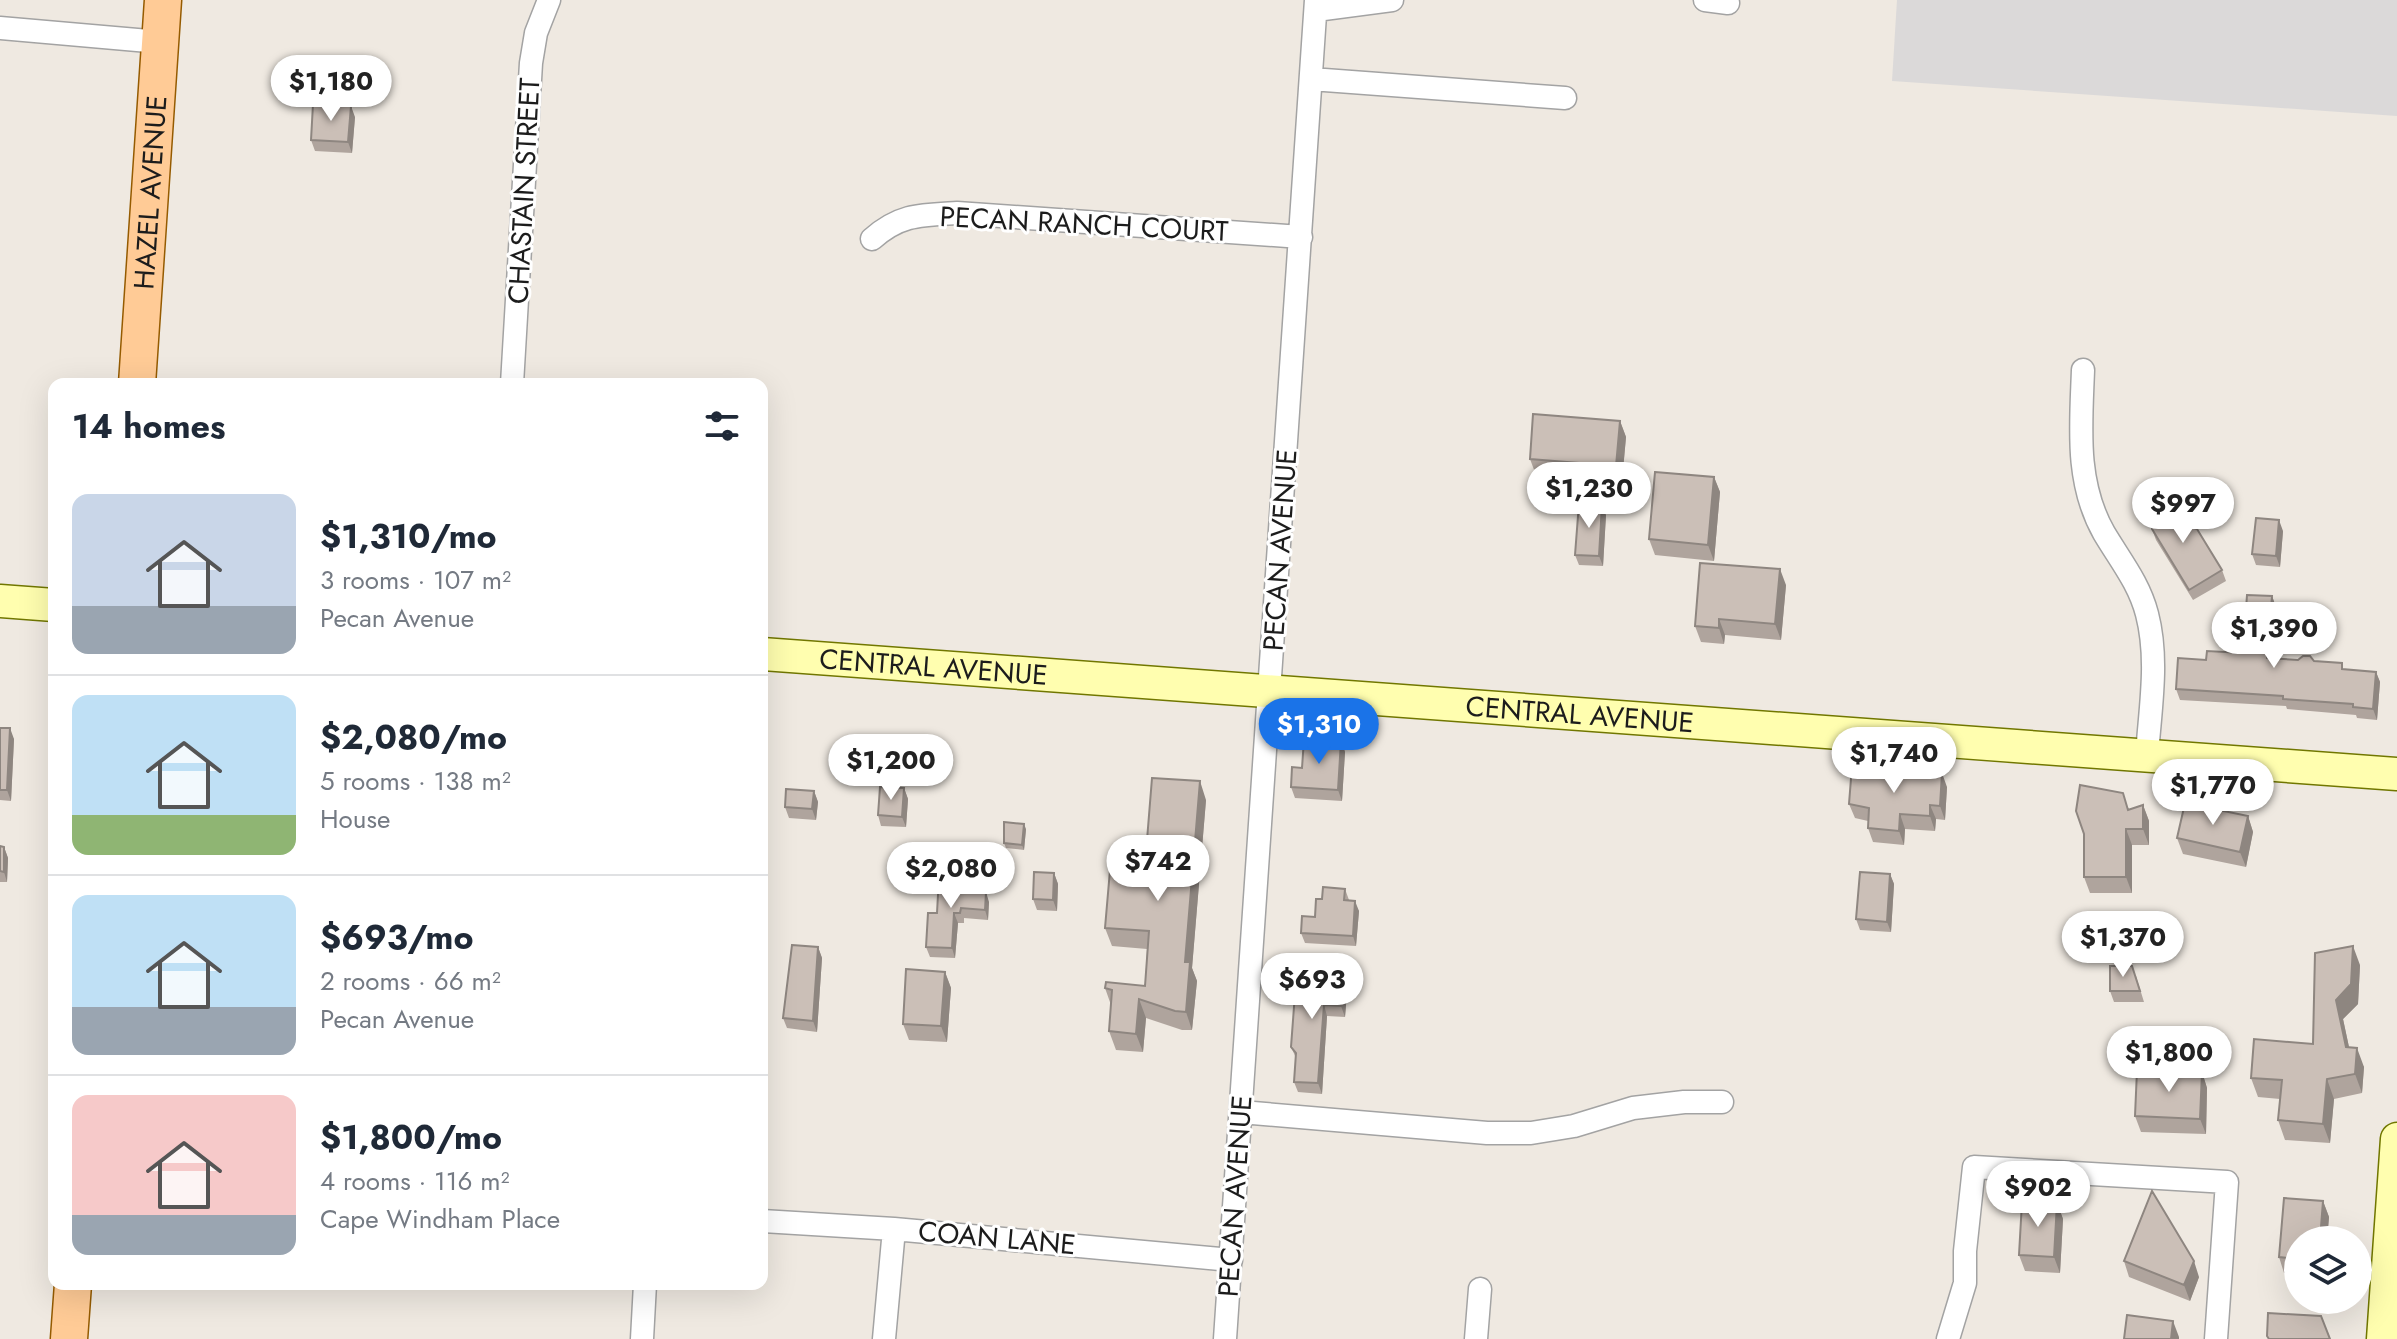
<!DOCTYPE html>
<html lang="en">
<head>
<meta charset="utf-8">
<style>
	:root { --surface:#fff; --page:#f6f6f7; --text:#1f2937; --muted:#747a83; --line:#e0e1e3; --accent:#1a73e8 }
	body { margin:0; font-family:Jost,sans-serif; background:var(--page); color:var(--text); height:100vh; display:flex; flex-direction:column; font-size:30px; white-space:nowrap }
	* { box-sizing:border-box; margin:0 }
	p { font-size:26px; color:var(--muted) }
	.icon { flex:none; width:44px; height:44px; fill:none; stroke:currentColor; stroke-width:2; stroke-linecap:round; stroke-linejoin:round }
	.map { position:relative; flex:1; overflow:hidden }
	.side { position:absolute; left:48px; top:378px; width:720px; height:912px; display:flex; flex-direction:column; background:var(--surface); border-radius:16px; box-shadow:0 8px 32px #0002 }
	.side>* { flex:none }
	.controls { position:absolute; left:2284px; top:1226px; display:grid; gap:16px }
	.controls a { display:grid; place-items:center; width:88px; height:88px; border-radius:50%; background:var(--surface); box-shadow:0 8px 32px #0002; font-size:40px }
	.price { position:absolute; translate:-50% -68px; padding:0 18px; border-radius:28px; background:#fff; color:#222; font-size:26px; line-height:52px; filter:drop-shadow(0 2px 4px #0008) }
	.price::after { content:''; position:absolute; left:50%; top:48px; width:24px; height:18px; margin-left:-12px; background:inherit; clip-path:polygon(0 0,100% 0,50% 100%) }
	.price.active { background:var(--accent); color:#fff }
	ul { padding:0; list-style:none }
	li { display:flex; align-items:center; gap:24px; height:200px; padding:0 24px }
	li+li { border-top:2px solid var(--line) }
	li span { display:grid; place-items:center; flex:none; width:224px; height:160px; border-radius:16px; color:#555 }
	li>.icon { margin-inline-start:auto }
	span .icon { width:96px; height:96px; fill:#fffc; stroke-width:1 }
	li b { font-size:34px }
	h2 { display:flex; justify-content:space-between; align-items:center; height:96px; padding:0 24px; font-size:34px }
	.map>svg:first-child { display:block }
	.residential { fill:#dbd9d9 }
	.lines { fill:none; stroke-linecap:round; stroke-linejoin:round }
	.street-casing { stroke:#a3a3a3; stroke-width:25 }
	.secondary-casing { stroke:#717700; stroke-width:35 }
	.primary-casing { stroke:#955b00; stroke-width:39 }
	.street { stroke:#fff; stroke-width:22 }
	.secondary { stroke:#fffeaf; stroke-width:32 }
	.primary { stroke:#ffcb96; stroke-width:36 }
	.wall { fill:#afa49d }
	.shaded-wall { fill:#8e8680 }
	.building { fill:#cbbfb7; stroke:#8e8680; stroke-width:2 }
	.labels { text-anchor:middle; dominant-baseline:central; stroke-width:6; stroke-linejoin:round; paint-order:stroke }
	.street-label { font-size:28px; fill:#1c1c1c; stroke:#fff }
</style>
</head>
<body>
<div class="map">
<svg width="2397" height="1339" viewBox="0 0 2397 1339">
	<rect width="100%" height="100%" fill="#efe9e1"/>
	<path class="residential" d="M1897 0H2397V116L1892 81Z"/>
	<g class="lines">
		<g class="street-casing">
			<path id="street" d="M1705 0 1728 3
				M1316 10 1392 0
				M0 28 160 42
				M1311 79 1565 98
				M872 239C900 214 921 215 957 213L1301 237
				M2083 370C2081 426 2075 482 2104 533 2120 560 2139 583 2147 614 2159 660 2150 709 2147 755
				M512 384 531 63 536 33 549 0
				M1241 1112 1487 1133H1531L1574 1126 1633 1108 1684 1102H1722
				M762 1221 894 1229 1231 1260
				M642 1339 645 1284
				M884 1339 894 1229
				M1225 1339 1316 0
				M1476 1339 1480 1289
				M1948 1339 1965 1283V1251L1974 1167 2227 1182 2216 1339"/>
		</g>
		<g class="secondary-casing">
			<g id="secondary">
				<path d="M0 601 54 605"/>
				<path id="s1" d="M762 654 2397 774"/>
				<path d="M2383 1339 2397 1139"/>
			</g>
		</g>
		<g class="primary-casing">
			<g id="primary">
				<path id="s2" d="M137 384 163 0"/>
				<path d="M69 1339 73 1284"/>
			</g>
		</g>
		<use href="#street" class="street"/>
		<use href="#secondary" class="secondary"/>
		<use href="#primary" class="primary"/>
	</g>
	<path class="wall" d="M355 117 352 153 315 151 311 140Z
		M1620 421 1626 437 1622 481 1536 475 1530 459Z
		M1714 477 1720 492 1714 561 1655 555 1649 539Z
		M2177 511 2178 515 2184 525 2222 570 2226 581 2193 600 2156 540 2152 529Z
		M1606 515 1603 566 1579 565 1575 555Z
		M2283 531 2280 567 2256 565 2252 554Z
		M1786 585 1781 640 1725 635 1724 644 1701 642 1695 626Z
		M2272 596 2276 607 2272 658 2314 661 2344 669 2376 672 2380 682 2377 720 2357 718 2356 715 2287 709 2286 706 2180 700 2176 689 2206 660 2243 653Z
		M0 728 14 739 11 801 0 800Z
		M1341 741 1345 752 1342 801 1295 798 1291 787Z
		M1883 768 1884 771 1947 787 1945 820 1936 819 1935 831 1905 829 1904 845 1873 842 1868 828V821L1855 818 1849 804Z
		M904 788 908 799 906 827 881 826 878 815Z
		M814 791 818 802 816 820 789 818 785 807Z
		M1206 800 1192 968 1197 981 1192 1030H1182L1146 1018 1143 1052 1116 1050 1109 1031 1111 1005 1105 988 1145 986 1147 949 1112 946 1105 928 1122 871 1145 865Z
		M2143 805 2149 821V845H2132V893H2090L2084 877V834L2129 809Z
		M2248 816 2253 832 2246 867 2183 854 2177 838Z
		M1026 829 1024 850 1006 848 1004 843Z
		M0 846 4 847 8 858 7 882H0Z
		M1054 873 1058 884 1057 911 1037 910 1033 899Z
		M1890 874 1894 884 1891 932 1860 930 1856 919Z
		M963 877 966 887V890L989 902 988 920 964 918V923H958L955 958 930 957 926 947 937 913Z
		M1345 889 1349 900 1359 911 1356 946 1305 943 1301 933 1315 917 1322 899Z
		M818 947 822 958 817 1032 787 1028 783 1018Z
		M2360 965 2358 1004 2343 1019 2349 1047 2364 1067 2362 1093 2334 1099 2330 1143 2285 1140 2278 1120 2280 1099 2258 1097 2251 1078 2313 1044Z
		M945 972 951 988 947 1042 909 1040 903 1024Z
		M2136 976 2144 1002H2114L2110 991Z
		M1341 983H1343L1347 993 1345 1017 1327 1016 1322 1094 1298 1092 1294 1082 1296 1058 1291 1047Z
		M2202 1072 2207 1088 2206 1134 2141 1132 2135 1116Z
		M2323 1201 2329 1217 2327 1240H2298V1274L2284 1273 2279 1257Z
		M2057 1203 2063 1219 2060 1273 2025 1271 2019 1255Z
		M2124 1261 2199 1277 2190 1301 2129 1277Z"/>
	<path class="shaded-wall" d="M351 106 355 117 352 153 348 142Z
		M1620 421 1626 437 1622 481 1616 466Z
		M1714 477 1720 492 1714 561 1708 545Z
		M1602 505 1606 515 1603 566 1599 556Z
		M2279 520 2283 531 2280 567 2276 556Z
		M1780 569 1786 585 1781 640 1775 624Z
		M2272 596 2276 607 2271 668 2267 658Z
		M1719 619 1725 635 1724 644 1719 628Z
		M2376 672 2380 682 2377 720 2373 709Z
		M10 728 14 739 11 801 7 790Z
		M1341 741 1345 752 1342 801 1338 790Z
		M1942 773 1947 787 1945 820 1940 806Z
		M1200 781 1206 800 1192 968 1197 981 1192 1030 1186 1012 1185 962Z
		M904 788 908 799 906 827 902 817Z
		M814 791 818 802 816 820 812 809Z
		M1930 805 1936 819 1935 831 1930 816Z
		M2143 805 2149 821V845L2143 829Z
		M1900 814 1905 829 1904 845 1899 831Z
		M2248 816 2253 832 2246 867 2240 852Z
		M1024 824 1026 829 1024 850 1022 845Z
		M2126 829 2132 845V893L2126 877Z
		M4 847 8 858 7 882 4 872Z
		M1054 873 1058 884 1057 911 1053 900Z
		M1890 874 1894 884 1891 932 1887 922Z
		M963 877 966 887V900L962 890Z
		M986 892 989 902 988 920 985 910Z
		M1355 901 1359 911 1356 946 1353 936Z
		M954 913 958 923 955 958 952 948Z
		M2353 946 2360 965 2358 1004 2343 1019 2353 1066 2346 1047 2336 1000Z
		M818 947 822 958 817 1032 813 1021Z
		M945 972 951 988 947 1042 941 1026Z
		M1343 983 1347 993 1345 1017 1341 1006Z
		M1139 999 1146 1018 1143 1052 1136 1034Z
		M1324 1005 1327 1016 1322 1094 1318 1083Z
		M2357 1048 2364 1067 2362 1093 2355 1074Z
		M2202 1072 2207 1088 2206 1134 2200 1119Z
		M2327 1079 2334 1099 2330 1143 2323 1124Z
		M2323 1201 2329 1217 2327 1240H2320Z
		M2057 1203 2063 1219 2060 1273 2054 1257Z
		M2194 1261 2199 1277 2190 1301 2184 1285Z
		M2173 1321 2179 1337V1339H2171Z"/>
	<path class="building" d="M313 104 351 106 348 142 311 140Z
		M1533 414 1620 421 1616 466 1530 459Z
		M1655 472 1714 477 1708 545 1649 539Z
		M2174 500V510L2184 525 2197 529 2222 570 2189 590 2152 529 2151 501Z
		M1579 503 1602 505 1599 556 1575 555Z
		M2256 518 2279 520 2276 556 2252 554Z
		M1700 563 1780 569 1775 624 1719 619V628L1695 626Z
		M2247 595 2272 596 2267 658 2298 660 2303 656H2310L2314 661 2342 663V669L2376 672 2373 709 2353 707V704L2283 699V696L2176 689 2178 658 2206 660 2207 651 2243 653Z
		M0 728H10L7 790H0Z
		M1304 739 1341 741 1338 790 1291 787 1292 767 1302 768Z
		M1852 766 1883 768V771L1942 773 1940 806 1930 805V816L1900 814 1899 831 1868 828 1869 808 1849 804Z
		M1152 778 1200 781 1185 962H1190L1186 1012 1175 1011 1139 999 1136 1034 1109 1031 1112 990 1105 988 1106 982 1145 986 1149 931 1105 928 1110 870 1122 871 1123 863 1145 865Z
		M2080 785 2123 793 2128 810 2143 805V829H2126V877H2084V834L2076 811Z
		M880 787 904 788 902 817 878 815Z
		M786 789 814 791 812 809 785 807Z
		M2185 803 2248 816 2240 852 2177 838Z
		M1004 822 1024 824 1022 845 1004 843Z
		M0 846 4 847V872L0 871Z
		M1034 872 1054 873 1053 900 1033 899Z
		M1860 872 1890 874 1887 922 1856 919Z
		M939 876 963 877 962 890 986 892 985 910 961 908 960 913H954L952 948 926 947 928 913H937Z
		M1323 887 1345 889 1344 900 1355 901 1353 936 1301 933 1302 916 1315 917 1316 899H1322Z
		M792 945 818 947 813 1021 783 1018Z
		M2353 946 2351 984 2336 1000 2346 1047 2357 1048 2355 1074 2327 1079 2323 1124 2278 1120 2282 1080 2251 1078 2254 1039 2313 1044 2315 953Z
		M2110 966H2132L2140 991H2110Z
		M906 969 945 972 941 1026 903 1024Z
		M1312 969 1337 971 1336 982 1343 983 1341 1006 1324 1005 1318 1083 1294 1082 1296 1053 1291 1047 1296 980 1311 981Z
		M2137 1070 2202 1072 2200 1119 2135 1116Z
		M2152 1191 2194 1261 2184 1285 2124 1261Z
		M2284 1198 2323 1201 2320 1240H2298V1259L2279 1257Z
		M2022 1202 2057 1203 2054 1257 2019 1255Z
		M2268 1313 2321 1316 2330 1339H2269L2267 1336Z
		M2127 1315 2173 1321 2171 1339H2124Z"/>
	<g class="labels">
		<g class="street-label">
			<text transform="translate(524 191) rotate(-87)">CHASTAIN STREET</text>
			<text stroke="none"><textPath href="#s2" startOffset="192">HAZEL AVENUE</textPath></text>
			<text transform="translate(1084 224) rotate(3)">PECAN RANCH COURT</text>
			<text transform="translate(1280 550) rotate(-86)">PECAN AVENUE</text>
			<text stroke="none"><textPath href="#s1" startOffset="172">CENTRAL AVENUE</textPath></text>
			<text stroke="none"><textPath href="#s1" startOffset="820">CENTRAL AVENUE</textPath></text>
			<text transform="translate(1235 1196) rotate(-86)">PECAN AVENUE</text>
			<text transform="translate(997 1238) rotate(5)">COAN LANE</text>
		</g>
	</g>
</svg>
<div class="controls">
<a><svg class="icon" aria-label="layers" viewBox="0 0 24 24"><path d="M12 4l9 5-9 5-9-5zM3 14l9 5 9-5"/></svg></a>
</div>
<b class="price" style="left:331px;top:123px">$1,180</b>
<b class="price" style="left:1589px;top:530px">$1,230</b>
<b class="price" style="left:2183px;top:545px">$997</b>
<b class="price" style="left:2274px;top:670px">$1,390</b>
<b class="price active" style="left:1319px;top:766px">$1,310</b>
<b class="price" style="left:1894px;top:795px">$1,740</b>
<b class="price" style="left:891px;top:802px">$1,200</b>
<b class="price" style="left:2213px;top:827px">$1,770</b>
<b class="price" style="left:1158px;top:903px">$742</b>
<b class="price" style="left:951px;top:910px">$2,080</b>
<b class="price" style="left:2123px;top:979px">$1,370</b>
<b class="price" style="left:1312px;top:1021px">$693</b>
<b class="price" style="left:2169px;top:1094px">$1,800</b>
<b class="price" style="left:2038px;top:1229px">$902</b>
<section class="side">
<h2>14 homes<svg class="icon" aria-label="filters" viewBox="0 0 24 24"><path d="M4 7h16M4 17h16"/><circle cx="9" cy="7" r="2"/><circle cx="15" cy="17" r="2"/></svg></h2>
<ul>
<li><span style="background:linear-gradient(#c9d6e8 70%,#9aa5b1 0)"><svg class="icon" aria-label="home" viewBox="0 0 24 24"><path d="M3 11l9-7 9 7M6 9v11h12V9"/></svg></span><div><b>$1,310/mo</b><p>3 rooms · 107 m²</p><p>Pecan Avenue</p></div></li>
<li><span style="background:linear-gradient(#bfe0f5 75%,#8fb573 0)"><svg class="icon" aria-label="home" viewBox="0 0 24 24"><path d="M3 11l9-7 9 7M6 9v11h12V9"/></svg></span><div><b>$2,080/mo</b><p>5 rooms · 138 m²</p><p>House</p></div></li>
<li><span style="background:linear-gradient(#bfe0f5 70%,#9aa5b1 0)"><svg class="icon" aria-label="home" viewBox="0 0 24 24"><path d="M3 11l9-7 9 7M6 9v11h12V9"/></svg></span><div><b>$693/mo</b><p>2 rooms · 66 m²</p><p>Pecan Avenue</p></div></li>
<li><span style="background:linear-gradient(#f6c9c9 75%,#9aa5b1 0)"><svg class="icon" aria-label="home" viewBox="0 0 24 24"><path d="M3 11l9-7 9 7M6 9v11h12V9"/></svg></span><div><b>$1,800/mo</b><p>4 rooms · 116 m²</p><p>Cape Windham Place</p></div></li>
</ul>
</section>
</div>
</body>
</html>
